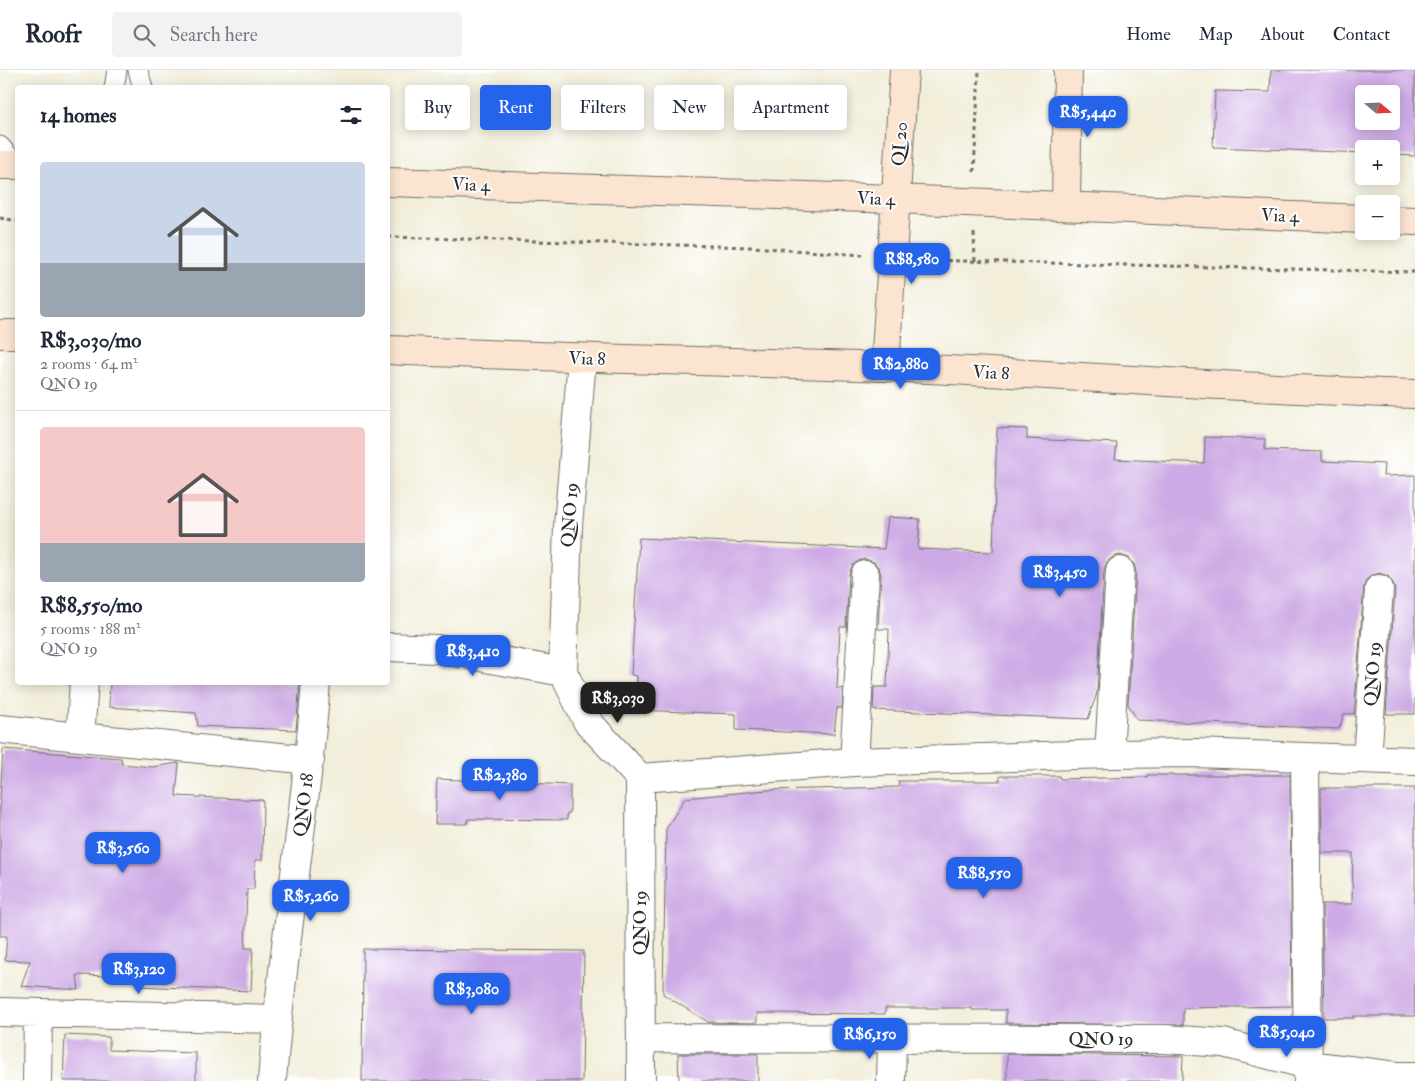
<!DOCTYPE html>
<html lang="en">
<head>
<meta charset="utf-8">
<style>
	:root { --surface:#fff; --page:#f2f2f3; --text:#1f2937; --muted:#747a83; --line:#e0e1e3; --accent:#2563eb }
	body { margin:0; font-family:"IM FELL Double Pica",serif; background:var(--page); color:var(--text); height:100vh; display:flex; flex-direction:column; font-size:19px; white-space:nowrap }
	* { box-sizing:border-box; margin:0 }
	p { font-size:16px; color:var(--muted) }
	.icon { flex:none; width:28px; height:28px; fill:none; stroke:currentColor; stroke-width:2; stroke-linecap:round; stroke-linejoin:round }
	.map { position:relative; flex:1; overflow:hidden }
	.sheet { position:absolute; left:15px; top:15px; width:375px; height:600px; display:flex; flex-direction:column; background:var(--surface); border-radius:5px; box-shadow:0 2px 12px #0003 }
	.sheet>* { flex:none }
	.guide { position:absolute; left:405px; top:15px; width:475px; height:45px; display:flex; gap:10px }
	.needle { width:32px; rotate:109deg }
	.buttons { position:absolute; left:1355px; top:15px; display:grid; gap:10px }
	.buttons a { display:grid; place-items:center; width:45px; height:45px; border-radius:5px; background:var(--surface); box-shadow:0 2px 12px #0003; font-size:25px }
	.price { position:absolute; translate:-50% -42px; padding:0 11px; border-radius:10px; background:var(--accent); color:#fff; font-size:16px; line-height:32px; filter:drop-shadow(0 1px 2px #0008) }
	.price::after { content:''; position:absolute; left:50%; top:30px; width:15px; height:11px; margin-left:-8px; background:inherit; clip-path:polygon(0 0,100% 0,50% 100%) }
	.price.current { background:#222; color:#fff }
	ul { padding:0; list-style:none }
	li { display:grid; align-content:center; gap:10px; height:265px; padding:0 25px }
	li+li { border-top:1px solid var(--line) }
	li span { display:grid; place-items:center; height:155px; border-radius:5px; color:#555 }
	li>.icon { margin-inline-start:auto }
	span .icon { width:90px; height:90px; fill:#fffc; stroke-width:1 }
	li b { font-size:21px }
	h2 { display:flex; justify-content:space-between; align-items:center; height:60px; padding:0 25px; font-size:21px }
	.pill { padding:0 18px; border-radius:5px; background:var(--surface); box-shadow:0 2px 12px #0003; font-size:18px; line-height:45px }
	.pill.current { background:var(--accent); color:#fff }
	header { display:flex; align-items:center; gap:30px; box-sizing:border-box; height:70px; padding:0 25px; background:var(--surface); border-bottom:1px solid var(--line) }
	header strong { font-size:24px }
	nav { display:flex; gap:28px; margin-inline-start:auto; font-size:18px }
	.search { width:350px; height:45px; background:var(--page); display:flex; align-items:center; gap:12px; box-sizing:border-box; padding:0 18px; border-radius:5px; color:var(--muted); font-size:19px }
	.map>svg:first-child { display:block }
	.building { fill:#cdaae5; fill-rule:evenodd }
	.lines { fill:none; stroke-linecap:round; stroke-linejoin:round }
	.lane-casing { stroke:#716f68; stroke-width:21 }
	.street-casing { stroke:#716f68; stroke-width:30 }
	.secondary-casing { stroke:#716f68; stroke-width:30 }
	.path { stroke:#716f68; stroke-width:3; stroke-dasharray:4 4; stroke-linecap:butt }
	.lane { stroke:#fff; stroke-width:19 }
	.street { stroke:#fff; stroke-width:28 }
	.secondary { stroke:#fce5d0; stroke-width:28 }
	.labels { text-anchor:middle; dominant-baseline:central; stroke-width:4; stroke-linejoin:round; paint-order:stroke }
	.street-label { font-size:18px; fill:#2b2b2b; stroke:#fff }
</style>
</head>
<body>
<header>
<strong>Roofr</strong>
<div class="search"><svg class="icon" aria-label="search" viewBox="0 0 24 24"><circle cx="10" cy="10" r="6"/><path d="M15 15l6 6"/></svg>Search here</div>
<nav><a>Home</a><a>Map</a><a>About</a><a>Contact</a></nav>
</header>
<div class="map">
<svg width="1415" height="1011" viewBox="0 0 1415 1011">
	<rect width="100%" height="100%" fill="#fff"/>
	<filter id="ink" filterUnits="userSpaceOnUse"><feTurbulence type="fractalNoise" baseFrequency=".02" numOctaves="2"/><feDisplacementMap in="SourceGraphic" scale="10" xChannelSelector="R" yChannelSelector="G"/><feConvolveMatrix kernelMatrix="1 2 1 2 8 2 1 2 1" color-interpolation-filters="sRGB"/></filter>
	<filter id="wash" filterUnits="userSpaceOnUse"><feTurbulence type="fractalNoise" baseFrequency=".0096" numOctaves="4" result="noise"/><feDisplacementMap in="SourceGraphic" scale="20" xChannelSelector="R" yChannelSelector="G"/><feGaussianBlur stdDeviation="1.12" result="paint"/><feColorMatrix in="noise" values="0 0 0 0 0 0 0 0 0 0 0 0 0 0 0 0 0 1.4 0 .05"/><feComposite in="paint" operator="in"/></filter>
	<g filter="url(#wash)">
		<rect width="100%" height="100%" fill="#f2eeda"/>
		<g id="blocks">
			<path class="building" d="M1271 0H1415V86L1391 85V79H1364V83L1213 77 1215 21 1270 22ZM1364 24H1391V51H1364Z
				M997 358 1027 359V369L1117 373 1115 389 1204 393 1205 367 1265 369V380L1322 382V391L1384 394 1383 406 1415 405V644H1386L1395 520 1393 513 1388 506 1380 503 1372 505 1366 510 1364 517 1354 644H1344L1339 659 1137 650 1128 634 1136 501 1134 494 1129 488 1120 485 1113 487 1107 492 1104 500 1097 623 1088 649 873 640 874 617H887L889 559H878L881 505 879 498 874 492 865 489 858 491 852 496 849 504 846 557H840L837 619 843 618 842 638H837L834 664 736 660V644L636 640 637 606 631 605 639 468 884 479 888 447 920 449 918 479 993 482Z
				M110 612H300L296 660 198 656 196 643 109 637Z
				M3 679 121 688 122 694 152 697 179 693 176 726 263 730 262 790H255L254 819H247L245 878H253L251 921 138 916 139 907 77 905 79 920 21 916 30 891 5 890 7 866H0V729Z
				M1147 705H1290L1292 936 1183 938V955L1006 953V940H972V938H885V944L757 943V953L708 952 663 924 666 759 685 728 767 720 899 717 898 711H1000V706H1059L1060 709 1147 707Z
				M437 709 570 715V743H567V750L468 749 467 754H435Z
				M1321 718H1415V946H1354V948H1324L1322 834H1352L1353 783H1322Z
				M363 879 584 881 582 1011H362Z
				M65 965 109 967V980L196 983V1011H63Z
				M678 984H758V1011H679Z
				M1007 984 1183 986 1182 1011H1007Z"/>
		</g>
	</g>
	<g filter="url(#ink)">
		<use href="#blocks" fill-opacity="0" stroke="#716f68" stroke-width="1"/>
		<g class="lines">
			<g class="lane-casing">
				<path id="lane" d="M138 0 143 18
					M114 18 117 0
					M0 76 17 95"/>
			</g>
			<g class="street-casing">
				<path id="street" d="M582 289 568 456 563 602 587 651 640 708 641 1011
					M388 577 437 579 563 602
					M0 659 310 690
					M80 667 84 612
					M1109 684 1120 501
					M1305 688 1308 1011
					M1367 689 1379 519
					M854 692 865 505
					M640 708 854 692 1109 684 1194 683 1415 691
					M0 942 277 949
					M641 968 1165 969 1223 973 1308 995 1397 1006H1415
					M37 1011 38 943
					M272 1011C282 878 306 746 316 612
					M891 1011 892 970"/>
			</g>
			<g class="secondary-casing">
				<path id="secondary" d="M0 95H18
					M388 112 896 129 1364 149
					M1066 136 1068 0
					M1391 150 1415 151
					M0 264H18
					M388 280C553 288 718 291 883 297 1061 304 1238 318 1415 324
					M885 297 904 0"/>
			</g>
			<path class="path" d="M974 102 979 0
				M0 148 18 151
				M974 163 975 191
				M388 167 752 177 862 185
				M923 190 1415 202"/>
			<use href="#lane" class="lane"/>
			<use href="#street" class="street"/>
			<use href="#secondary" class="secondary"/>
		</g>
	</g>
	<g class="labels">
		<g class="street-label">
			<text transform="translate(900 74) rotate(-86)">QI 20</text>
			<text transform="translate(471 115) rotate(2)">Via 4</text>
			<text transform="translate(876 129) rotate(2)">Via 4</text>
			<text transform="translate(1280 146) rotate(2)">Via 4</text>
			<text transform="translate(587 289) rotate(2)">Via 8</text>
			<text transform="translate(991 303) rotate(3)">Via 8</text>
			<text transform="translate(570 445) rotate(-86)">QNO 19</text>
			<text transform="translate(1373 604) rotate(-86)">QNO 19</text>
			<text transform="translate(304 735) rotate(-83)">QNO 18</text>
			<text transform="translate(640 853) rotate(-90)">QNO 19</text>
			<text x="1101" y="969">QNO 19</text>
		</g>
	</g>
</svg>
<div class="buttons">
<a><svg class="needle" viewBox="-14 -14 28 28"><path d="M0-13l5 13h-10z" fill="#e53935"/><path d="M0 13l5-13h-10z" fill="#747a83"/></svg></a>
<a>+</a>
<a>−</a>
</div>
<b class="price" style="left:1088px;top:68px">R$5,440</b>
<b class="price" style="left:912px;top:215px">R$8,580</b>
<b class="price" style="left:901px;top:320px">R$2,880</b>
<b class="price" style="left:1060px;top:528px">R$3,450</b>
<b class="price" style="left:473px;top:607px">R$3,410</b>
<b class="price current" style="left:618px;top:654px">R$3,030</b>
<b class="price" style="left:500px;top:731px">R$2,380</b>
<b class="price" style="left:123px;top:804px">R$3,560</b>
<b class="price" style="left:984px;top:829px">R$8,550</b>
<b class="price" style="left:311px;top:852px">R$5,260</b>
<b class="price" style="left:139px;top:925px">R$3,120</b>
<b class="price" style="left:472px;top:945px">R$3,080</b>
<b class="price" style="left:1287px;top:988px">R$5,040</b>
<b class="price" style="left:870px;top:990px">R$6,150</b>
<div class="guide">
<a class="pill">Buy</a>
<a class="pill current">Rent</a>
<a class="pill">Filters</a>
<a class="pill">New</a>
<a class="pill">Apartment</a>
</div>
<section class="sheet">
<h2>14 homes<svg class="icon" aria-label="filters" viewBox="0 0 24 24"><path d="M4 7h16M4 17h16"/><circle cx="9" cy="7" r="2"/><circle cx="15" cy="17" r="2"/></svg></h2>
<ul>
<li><span style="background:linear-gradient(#c9d6e8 65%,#9aa5b1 0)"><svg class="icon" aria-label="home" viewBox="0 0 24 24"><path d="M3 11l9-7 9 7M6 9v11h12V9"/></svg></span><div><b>R$3,030/mo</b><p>2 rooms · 64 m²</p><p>QNO 19</p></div></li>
<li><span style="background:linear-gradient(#f6c9c9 75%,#9aa5b1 0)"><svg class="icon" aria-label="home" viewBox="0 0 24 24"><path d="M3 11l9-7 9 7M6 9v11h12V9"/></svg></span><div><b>R$8,550/mo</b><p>5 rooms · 188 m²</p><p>QNO 19</p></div></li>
</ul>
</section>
</div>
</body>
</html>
